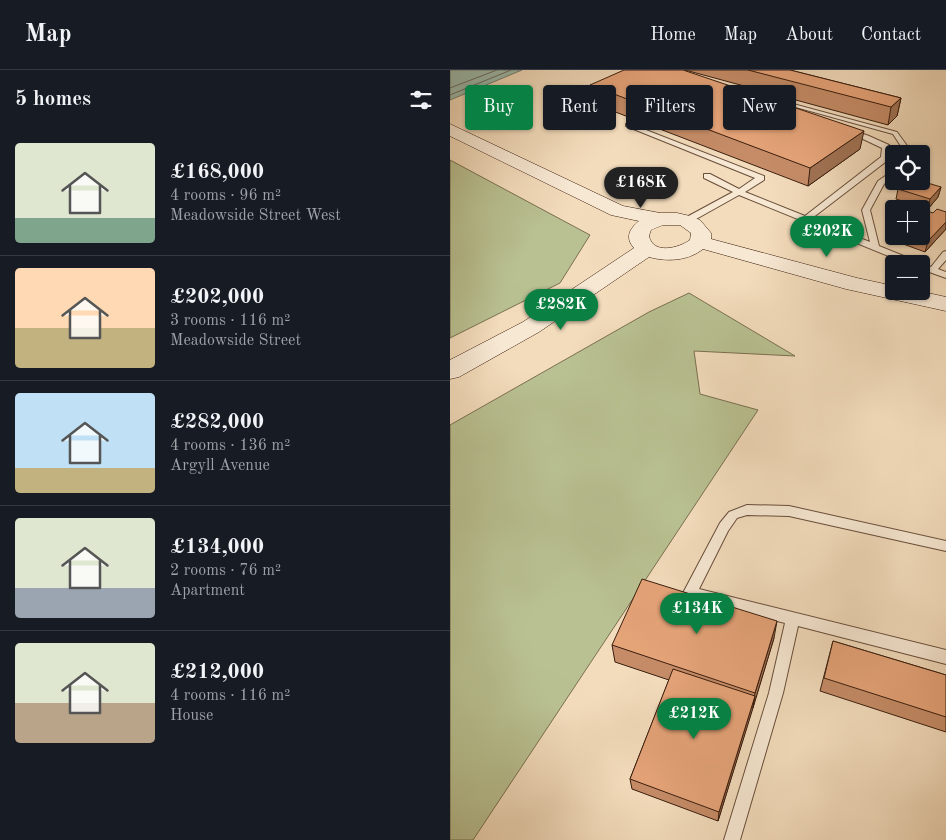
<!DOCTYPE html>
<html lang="en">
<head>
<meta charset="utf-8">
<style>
	:root { --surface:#171b24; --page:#20242c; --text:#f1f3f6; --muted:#9ea1a6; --line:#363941; --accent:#0b8043 }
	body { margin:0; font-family:"Old Standard TT",serif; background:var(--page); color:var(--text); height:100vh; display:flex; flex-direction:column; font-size:19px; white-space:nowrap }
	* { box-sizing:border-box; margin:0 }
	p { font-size:16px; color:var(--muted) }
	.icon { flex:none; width:28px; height:28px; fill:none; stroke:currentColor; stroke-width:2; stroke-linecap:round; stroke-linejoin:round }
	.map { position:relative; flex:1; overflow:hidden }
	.sheet { display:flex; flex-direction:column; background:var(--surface); width:450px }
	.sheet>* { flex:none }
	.guide { position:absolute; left:15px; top:15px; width:405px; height:45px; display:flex; gap:10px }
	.buttons { position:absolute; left:435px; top:75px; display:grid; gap:10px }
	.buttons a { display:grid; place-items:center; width:45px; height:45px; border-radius:5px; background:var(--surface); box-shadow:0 1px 4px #0004; font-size:25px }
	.price { position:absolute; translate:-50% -42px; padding:0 11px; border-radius:18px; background:var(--accent); color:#fff; font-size:16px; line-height:32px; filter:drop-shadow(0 1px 2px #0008) }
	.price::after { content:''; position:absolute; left:50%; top:30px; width:15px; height:11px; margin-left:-8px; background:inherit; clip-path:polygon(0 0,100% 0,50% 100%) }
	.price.on { background:#222; color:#fff }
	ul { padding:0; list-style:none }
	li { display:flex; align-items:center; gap:15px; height:125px; padding:0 15px }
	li+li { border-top:1px solid var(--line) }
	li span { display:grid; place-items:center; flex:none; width:140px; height:100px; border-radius:5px; color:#555 }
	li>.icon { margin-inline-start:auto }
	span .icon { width:60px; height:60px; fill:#fffc; stroke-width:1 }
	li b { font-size:21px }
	h2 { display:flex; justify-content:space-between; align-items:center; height:60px; padding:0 15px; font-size:21px }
	.tag { padding:0 18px; border-radius:5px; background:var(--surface); box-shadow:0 1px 4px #0004; font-size:18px; line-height:45px }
	.tag.on { background:var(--accent); color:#fff }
	header { display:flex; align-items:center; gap:30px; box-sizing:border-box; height:70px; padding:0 25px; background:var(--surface); border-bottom:1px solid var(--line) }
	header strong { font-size:24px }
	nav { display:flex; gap:28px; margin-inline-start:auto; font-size:18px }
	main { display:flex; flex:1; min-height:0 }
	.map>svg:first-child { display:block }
	.green { fill:#b9c192; stroke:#7a6f50 }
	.water { fill:#9bbcaf; stroke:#747c6f }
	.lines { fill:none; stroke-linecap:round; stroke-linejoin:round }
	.shore { stroke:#6a6c5e; stroke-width:1 }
	.lane-casing { stroke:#684d3a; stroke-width:2 }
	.secondary-casing { stroke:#3a1d0e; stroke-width:1 }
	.lane { fill:#f7e8d3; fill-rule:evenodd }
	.secondary { fill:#f7e8d3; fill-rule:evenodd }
	.wall { fill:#c58c67; stroke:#3a1d0e }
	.shaded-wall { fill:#a07254; stroke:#3a1d0e }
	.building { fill:#e5a378; stroke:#3a1d0e }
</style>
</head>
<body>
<header>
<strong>Map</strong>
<nav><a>Home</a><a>Map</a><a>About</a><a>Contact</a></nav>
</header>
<main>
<section class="sheet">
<h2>5 homes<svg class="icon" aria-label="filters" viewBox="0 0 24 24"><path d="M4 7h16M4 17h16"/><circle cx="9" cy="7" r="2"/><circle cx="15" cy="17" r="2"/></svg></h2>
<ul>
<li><span style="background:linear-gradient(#dfe7d0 75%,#7fa58c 0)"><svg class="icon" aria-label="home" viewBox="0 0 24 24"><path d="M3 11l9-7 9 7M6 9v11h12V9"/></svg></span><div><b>£168,000</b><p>4 rooms · 96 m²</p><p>Meadowside Street West</p></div></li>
<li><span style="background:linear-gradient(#ffd9b3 60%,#c2b280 0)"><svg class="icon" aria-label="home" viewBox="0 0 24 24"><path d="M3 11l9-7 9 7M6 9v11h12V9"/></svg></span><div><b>£202,000</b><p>3 rooms · 116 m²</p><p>Meadowside Street</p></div></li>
<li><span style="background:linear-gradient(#bfe0f5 75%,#c2b280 0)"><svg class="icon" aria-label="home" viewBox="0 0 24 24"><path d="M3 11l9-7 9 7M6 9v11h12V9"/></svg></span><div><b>£282,000</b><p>4 rooms · 136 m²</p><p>Argyll Avenue</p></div></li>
<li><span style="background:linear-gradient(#dfe7d0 70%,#9aa5b1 0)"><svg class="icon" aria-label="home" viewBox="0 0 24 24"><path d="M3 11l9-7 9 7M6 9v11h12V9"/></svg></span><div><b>£134,000</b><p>2 rooms · 76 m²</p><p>Apartment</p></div></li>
<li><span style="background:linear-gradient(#dfe7d0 60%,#b9a48a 0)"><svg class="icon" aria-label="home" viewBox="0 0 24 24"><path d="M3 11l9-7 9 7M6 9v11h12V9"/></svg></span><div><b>£212,000</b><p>4 rooms · 116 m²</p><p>House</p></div></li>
</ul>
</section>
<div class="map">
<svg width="496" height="770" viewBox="0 0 496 770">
	<rect width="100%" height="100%" fill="#f3dcbc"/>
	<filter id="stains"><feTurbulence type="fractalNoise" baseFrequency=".004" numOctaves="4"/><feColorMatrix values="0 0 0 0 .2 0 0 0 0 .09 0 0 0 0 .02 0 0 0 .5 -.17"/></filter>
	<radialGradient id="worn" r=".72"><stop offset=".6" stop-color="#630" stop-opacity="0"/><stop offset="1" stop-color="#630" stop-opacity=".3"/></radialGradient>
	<path class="green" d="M0 90 140 165 110 213 0 268Z
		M239 223 345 286 244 281 250 324 308 340 23 770H0V355L199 242Z"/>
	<path class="water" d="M0 0H72L0 30Z"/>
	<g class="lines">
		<path class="shore" d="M0 18 47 0
			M0 25 61 0"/>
		<g class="lane-casing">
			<path id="lane" d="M284 18 447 62 463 84H456L443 64 284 20Z
				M178 53 314 106V110L295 122 355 146 431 87 432 78 396 61 399 59 419 66 439 75 438 90 361 149 420 172 412 140 428 111 444 100V106L434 114 420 140 429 176 481 197 493 182 496 181V190L488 199 496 202V208L471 199V194H458L289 125 239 153H233V149L283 122 254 108V104H260L289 119 305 108 176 56V54Z
				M297 435 339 436 496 471V481L339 446 297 445 287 448 278 461 249 519 496 580V594L348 556 333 623 290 770H274L319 623 335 553 240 529 235 527 233 523 270 453 279 442Z"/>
		</g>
		<g class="secondary-casing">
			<path id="secondary" d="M0 54 173 136 210 143H227L240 146 250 150 261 163V169L407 208 444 216V221H469L496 227V241L396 219 253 179C238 191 217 192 199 187L89 262 9 307 0 309V290L73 252 184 178C175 168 179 159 189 151L161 145 0 66ZM213 155H230L241 163 240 170C229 178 203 185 199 166L201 160Z"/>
		</g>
		<use href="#lane" class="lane"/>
		<use href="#secondary" class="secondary"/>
	</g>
	<path class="wall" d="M235 0H340L451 28 447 46 438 55Z
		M140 15 410 79 358 116 142 33Z
		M491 117 488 127 478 139 446 129 448 119Z
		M496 142V159L475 182 445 171 447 166H471L483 143Z
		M324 568 268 751 182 719 180 709 219 610 165 592 162 575Z
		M383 571 496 605V662L370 621Z"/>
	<path class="shaded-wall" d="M451 28 447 46 438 55 441 37Z
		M414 61 410 79 358 116 360 98Z
		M491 117 488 127 478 139 480 129Z
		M496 152V159L475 182 478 171Z
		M327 551 324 568 303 638 305 623Z
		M305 626 303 638 268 751 269 742Z"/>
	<path class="building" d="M174 0H233L414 61 360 98 140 15Z
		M298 0H340L451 28 441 37Z
		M455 111H471L491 117 480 129 448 119Z
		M471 139 483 143 487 139 496 142V152L478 171 465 166H471Z
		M192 509 327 551 305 623 162 575Z
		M383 571 496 605V647L374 608Z
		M223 599 305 626 269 742 180 709Z"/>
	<rect width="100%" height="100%" filter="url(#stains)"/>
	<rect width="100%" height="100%" fill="url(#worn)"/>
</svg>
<div class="buttons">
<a><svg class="icon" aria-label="locate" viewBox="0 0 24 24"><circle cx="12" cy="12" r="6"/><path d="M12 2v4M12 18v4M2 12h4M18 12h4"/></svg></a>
<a>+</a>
<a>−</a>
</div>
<b class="price on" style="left:191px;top:139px">£168K</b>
<b class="price" style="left:377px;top:188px">£202K</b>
<b class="price" style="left:111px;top:261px">£282K</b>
<b class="price" style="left:247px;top:565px">£134K</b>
<b class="price" style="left:244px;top:670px">£212K</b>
<div class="guide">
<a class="tag on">Buy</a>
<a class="tag">Rent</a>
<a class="tag">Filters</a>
<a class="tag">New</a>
</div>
</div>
</main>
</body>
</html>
